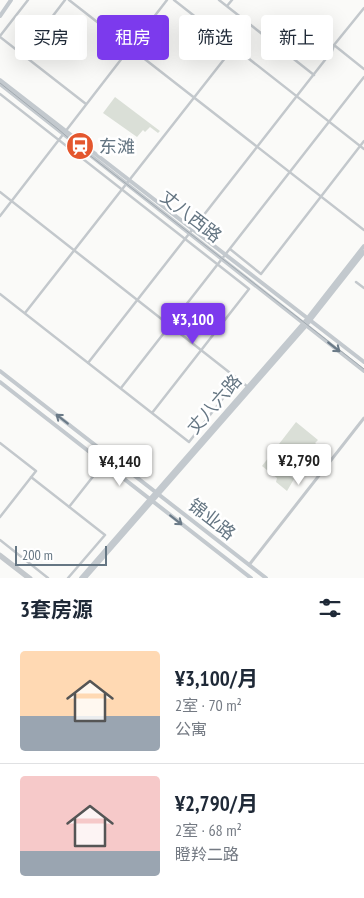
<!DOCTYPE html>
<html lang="zh">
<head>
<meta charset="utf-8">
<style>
	:root { --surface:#fff; --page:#f6f6f7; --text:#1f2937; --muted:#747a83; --line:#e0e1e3; --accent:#7c3aed }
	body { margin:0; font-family:"PT Sans Narrow","Noto Sans SC",sans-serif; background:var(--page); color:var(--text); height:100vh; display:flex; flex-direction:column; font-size:19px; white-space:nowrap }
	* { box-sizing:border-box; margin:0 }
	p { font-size:16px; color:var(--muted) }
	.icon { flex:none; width:28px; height:28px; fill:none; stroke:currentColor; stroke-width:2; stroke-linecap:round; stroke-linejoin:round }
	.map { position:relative; height:578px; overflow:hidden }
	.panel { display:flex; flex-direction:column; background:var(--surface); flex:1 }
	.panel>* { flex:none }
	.hud { position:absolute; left:15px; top:15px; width:335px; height:45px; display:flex; gap:10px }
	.scale { position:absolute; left:15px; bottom:12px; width:92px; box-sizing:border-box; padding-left:5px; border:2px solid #657683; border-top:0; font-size:14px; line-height:18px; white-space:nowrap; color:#657683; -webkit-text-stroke:4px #fff; paint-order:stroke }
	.price { position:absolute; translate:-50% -42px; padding:0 11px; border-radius:5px; background:#fff; color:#222; font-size:16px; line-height:32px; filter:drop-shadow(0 1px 2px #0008) }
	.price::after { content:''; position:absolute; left:50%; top:30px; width:15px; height:11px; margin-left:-8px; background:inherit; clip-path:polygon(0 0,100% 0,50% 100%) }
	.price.selected { background:var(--accent); color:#fff }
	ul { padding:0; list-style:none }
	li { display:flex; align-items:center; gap:15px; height:125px; padding:0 20px }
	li+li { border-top:1px solid var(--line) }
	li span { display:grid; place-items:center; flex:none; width:140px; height:100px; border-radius:5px; color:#555 }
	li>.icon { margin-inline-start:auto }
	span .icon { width:60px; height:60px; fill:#fffc; stroke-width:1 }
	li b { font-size:21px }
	h2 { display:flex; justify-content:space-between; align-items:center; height:60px; padding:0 20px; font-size:21px }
	.tag { padding:0 18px; border-radius:5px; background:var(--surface); box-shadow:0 5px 20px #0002; font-size:18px; line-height:45px }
	.tag.selected { background:var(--accent); color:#fff }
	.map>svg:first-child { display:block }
	.pitch { fill:#dadfd7 }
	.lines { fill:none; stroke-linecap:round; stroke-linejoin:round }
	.minor { stroke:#c3c8cc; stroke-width:2.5 }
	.tertiary { stroke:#c3c8cc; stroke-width:3 }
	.secondary { stroke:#c3c9ce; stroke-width:4 }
	.tram { stroke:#a2aab0; stroke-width:1 }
	.oneway { stroke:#6a7a87 }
	.labels { text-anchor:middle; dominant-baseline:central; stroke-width:5; stroke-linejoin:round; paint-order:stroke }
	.poi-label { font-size:18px; fill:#657683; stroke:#fff; text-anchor:start }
	.street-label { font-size:18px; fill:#657683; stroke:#fff }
</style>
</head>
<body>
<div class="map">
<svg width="364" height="578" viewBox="0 0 364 578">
	<rect width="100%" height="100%" fill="#fafaf8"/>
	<path class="pitch" d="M115 97 160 131 158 133 150 127 145 132 143 130 137 137 103 113Z
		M296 422 318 440 315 443 321 448 312 456 307 454 290 476 294 479 287 491 276 482 277 478 262 466Z"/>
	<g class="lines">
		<path class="minor" d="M69 0 364 230
			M174 0 364 149
			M219 0 314 75
			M227 6 232 0
			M0 36 28 0
			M0 37 86 104
			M334 45 364 69
			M23 55 65 0
			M0 94 249 289 152 413
			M0 192 248 387
			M0 216 167 0
			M230 249 261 274 364 141
			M356 282 364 288
			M0 294 189 442 238 379
			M25 313 251 25
			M88 363 332 51 334 45 364 8
			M121 388 364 77
			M0 443 36 471 0 517
			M31 477 105 535 68 578
			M69 507 95 474
			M0 540 48 578"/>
		<path class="tertiary" d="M0 554 31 578
			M0 557 27 578
			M249 565 364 418"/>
		<path class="secondary" d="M0 16 11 0
			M0 80 364 362
			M0 84 364 371
			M0 371 266 578
			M0 382 251 578
			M81 578 307 319 364 246
			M85 578 304 328 364 252"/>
		<path class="tram" d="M0 83 58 129 79 147 364 369"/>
	</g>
	<defs><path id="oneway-shaft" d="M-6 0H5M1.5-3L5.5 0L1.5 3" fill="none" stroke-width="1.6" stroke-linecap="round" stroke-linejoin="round" transform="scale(1.25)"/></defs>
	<g class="oneway">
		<use href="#oneway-shaft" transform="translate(334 347) rotate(38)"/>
		<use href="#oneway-shaft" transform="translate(62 419) rotate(-142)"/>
		<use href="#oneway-shaft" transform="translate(176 520) rotate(38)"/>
	</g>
	<defs>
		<g id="station-disc" transform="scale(1.4375)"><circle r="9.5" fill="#e4572e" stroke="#fff"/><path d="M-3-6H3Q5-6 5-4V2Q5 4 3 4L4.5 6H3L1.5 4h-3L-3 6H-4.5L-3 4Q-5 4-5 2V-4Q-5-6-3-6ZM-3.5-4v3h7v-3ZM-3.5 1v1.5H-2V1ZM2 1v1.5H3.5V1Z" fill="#fff"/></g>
	</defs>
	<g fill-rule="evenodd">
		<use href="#station-disc" x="80" y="146"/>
	</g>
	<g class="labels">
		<g class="poi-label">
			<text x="99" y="146">东滩</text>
		</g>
		<g class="street-label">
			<text transform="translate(191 216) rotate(38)">丈八西路</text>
			<text transform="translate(214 404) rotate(-49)">丈八六路</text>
			<text transform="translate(212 519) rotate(38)">锦业路</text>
		</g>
	</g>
</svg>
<div class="scale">200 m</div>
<b class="price selected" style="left:193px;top:345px">¥3,100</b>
<b class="price" style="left:299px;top:486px">¥2,790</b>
<b class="price" style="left:120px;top:487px">¥4,140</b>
<div class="hud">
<a class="tag">买房</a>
<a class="tag selected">租房</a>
<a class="tag">筛选</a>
<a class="tag">新上</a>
</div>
</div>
<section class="panel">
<h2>3套房源<svg class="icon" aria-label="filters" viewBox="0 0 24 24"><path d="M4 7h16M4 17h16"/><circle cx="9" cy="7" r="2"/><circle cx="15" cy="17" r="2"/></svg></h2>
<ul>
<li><span style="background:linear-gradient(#ffd9b3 65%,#9aa5b1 0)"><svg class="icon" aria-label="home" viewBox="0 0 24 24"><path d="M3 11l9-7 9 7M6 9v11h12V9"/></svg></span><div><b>¥3,100/月</b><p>2室 · 70 m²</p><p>公寓</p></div></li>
<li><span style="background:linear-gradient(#f6c9c9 75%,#9aa5b1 0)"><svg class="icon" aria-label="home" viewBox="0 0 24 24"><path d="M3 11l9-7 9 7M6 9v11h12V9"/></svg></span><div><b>¥2,790/月</b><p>2室 · 68 m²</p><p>瞪羚二路</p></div></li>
</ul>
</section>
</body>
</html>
